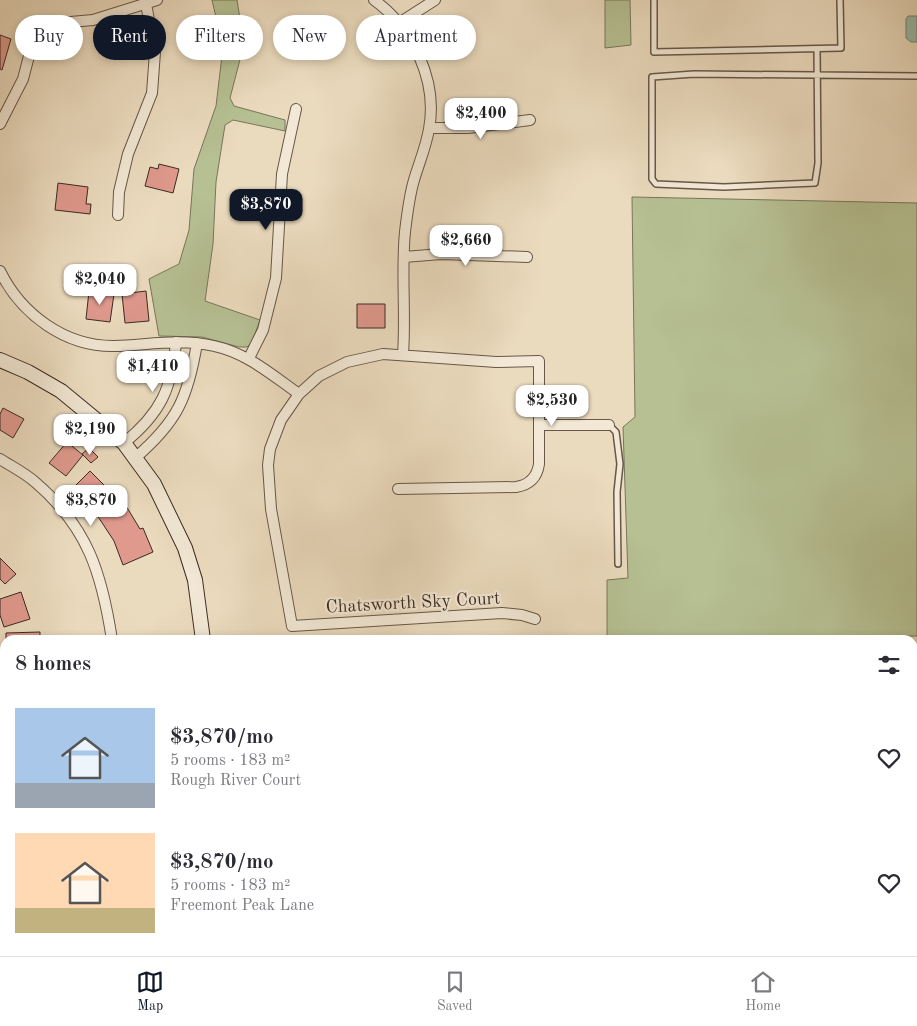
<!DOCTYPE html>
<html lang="en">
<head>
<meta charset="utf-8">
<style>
	:root { --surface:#fff; --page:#f2f2f3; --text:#2b2b33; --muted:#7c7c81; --line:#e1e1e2; --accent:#111827 }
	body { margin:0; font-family:"Old Standard TT",serif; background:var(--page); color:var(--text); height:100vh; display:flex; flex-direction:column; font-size:19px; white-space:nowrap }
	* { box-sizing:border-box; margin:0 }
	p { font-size:16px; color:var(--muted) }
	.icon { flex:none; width:28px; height:28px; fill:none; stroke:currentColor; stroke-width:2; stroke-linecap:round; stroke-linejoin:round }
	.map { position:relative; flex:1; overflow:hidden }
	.sheet { position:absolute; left:0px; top:635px; width:918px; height:321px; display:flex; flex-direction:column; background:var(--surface); border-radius:15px 15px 0 0; box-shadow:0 2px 8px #0003 }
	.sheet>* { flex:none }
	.banner { position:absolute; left:15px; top:15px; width:500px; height:45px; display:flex; gap:10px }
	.price { position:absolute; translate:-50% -42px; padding:0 11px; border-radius:10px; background:#fff; color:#222; font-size:16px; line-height:32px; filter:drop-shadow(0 1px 2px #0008) }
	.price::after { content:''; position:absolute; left:50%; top:30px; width:15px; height:11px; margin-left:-8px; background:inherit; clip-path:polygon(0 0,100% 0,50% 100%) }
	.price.on { background:var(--accent); color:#fff }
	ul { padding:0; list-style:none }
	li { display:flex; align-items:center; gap:15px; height:125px; padding:0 15px }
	li span { display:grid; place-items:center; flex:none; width:140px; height:100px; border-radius:0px; color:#555 }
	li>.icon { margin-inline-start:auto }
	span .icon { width:60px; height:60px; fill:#fffc; stroke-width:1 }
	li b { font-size:21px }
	h2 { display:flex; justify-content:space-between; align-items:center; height:60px; padding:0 15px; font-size:21px }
	.chip { padding:0 18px; border-radius:22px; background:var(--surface); box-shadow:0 2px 8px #0003; font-size:18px; line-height:45px }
	.chip.on { background:var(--accent); color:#fff }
	.tabs { display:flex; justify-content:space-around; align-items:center; height:70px; border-top:1px solid var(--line); background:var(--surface); font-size:14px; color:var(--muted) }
	.tabs a { display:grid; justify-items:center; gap:2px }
	.tabs .on { color:var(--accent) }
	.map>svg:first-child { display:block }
	.green { fill:#b6c093; stroke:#78765a }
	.water { fill:#9abcab; stroke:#748274 }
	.building { fill:#df998d; stroke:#3b2b22 }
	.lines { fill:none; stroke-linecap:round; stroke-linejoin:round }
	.lane-casing { stroke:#675749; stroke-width:8 }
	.street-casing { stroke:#675749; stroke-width:12 }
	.secondary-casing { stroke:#3b2b22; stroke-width:16 }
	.lane { stroke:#f2e8d5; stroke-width:5 }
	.street { stroke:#f2e8d5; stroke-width:10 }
	.secondary { stroke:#f2e8d5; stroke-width:14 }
	.labels { text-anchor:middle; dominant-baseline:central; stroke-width:4.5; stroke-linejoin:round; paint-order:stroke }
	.street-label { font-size:18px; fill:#3b2b22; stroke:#f2e8d5 }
</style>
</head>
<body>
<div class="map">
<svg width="917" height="956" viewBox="0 0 917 956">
	<rect width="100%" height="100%" fill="#ebdbbe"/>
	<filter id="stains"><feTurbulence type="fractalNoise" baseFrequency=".004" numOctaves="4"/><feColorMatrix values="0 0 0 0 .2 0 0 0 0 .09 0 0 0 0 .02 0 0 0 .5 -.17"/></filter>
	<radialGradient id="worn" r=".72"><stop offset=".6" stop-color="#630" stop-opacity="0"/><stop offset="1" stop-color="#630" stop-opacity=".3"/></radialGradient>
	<path class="green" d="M212 0H237L244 44 230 98 234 106 285 120V131L233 120 225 125 216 182 213 244 205 301 260 320 252 342 247 347H239L202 337 159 336 149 279 179 264 189 230 194 169 216 106 223 47Z
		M605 0H630L631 45 605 48Z
		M632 197 917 203V636L607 640V580L628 578 623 427 635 417Z"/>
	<path class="water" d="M908 16H917V42H911L906 38V19Z
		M0 816 5 817V867L0 865Z"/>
	<path class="building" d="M0 35 11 39 2 70 0 69Z
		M159 164 179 169 173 193 145 186 150 167 158 169Z
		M58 183 88 187 86 204H91L90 214 55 210Z
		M89 291 114 294 110 322 86 319Z
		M146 291 149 321 125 323 122 294Z
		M357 304H385V328H357Z
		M3 408 24 419 13 438 0 430V414Z
		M67 442 83 455 66 476 49 463Z
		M89 448 98 457 91 463 82 454Z
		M90 471 108 489 93 505 74 487Z
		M120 496 140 529 143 528 153 552 123 565 114 541 95 512Z
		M0 558 16 574 5 584 0 579Z
		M21 592 30 619 4 627 0 615V599Z
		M40 632V640H6V633Z"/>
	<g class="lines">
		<g class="lane-casing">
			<path id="lane" d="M654 0V52L841 48 840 0
				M817 49 818 163 815 183 724 187 656 184 652 179V77L694 74 917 76
				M609 425 616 432 620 464 617 492 618 564"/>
		</g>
		<g class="street-casing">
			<path id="street" d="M374 0C413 28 438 81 429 129 426 147 419 163 414 180 409 197 407 215 405 232 401 272 406 313 403 354
				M399 23 435 0
				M0 124 23 79 37 25 93 20 157 0
				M430 128H468L530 120
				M118 215 119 192 128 154 152 93 155 52 146 4
				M404 257 441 254 527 257
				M0 271C21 314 65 347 115 346 148 345 180 338 214 346 247 353 272 375 299 394
				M249 358 263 330 276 278 282 174 296 109
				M539 425H609
				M124 443C161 413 172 388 176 342
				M135 458C177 422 188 398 197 343
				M0 459C11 466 25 473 35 482 88 527 102 574 112 640
				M398 489 516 487C529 485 537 478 539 464V361L496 362 383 354 347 362 319 376 299 394 281 420 270 449 268 465 271 509 292 626 502 613 522 615 535 619
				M912 713H917
				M0 719 5 721
				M912 846H917
				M0 902 5 900
				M0 923 5 921
				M187 951 196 956
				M324 956 327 951
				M540 956 543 951"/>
		</g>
		<g class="secondary-casing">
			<path id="secondary" d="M0 360 28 372 61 391 124 443 154 484 185 548 195 580 203 640
				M92 956 93 951"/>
		</g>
		<use href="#lane" class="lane"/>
		<use href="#street" class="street"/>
		<use href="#secondary" class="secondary"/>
	</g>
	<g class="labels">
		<g class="street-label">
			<text transform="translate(413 603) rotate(-3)">Chatsworth Sky Court</text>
		</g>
	</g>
	<rect width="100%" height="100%" filter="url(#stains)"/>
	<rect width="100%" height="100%" fill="url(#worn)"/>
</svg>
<b class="price" style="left:481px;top:140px">$2,400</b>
<b class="price on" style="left:266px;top:231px">$3,870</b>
<b class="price" style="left:466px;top:267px">$2,660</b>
<b class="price" style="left:100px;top:306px">$2,040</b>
<b class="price" style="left:153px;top:393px">$1,410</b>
<b class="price" style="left:552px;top:427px">$2,530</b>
<b class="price" style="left:90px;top:456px">$2,190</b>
<b class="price" style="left:91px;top:527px">$3,870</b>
<div class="banner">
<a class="chip">Buy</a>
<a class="chip on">Rent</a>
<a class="chip">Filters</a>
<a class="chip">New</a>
<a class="chip">Apartment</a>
</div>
<section class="sheet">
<h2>8 homes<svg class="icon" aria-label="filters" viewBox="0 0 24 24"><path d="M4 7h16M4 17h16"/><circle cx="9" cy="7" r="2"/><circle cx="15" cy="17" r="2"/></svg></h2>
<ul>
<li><span style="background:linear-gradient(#a9c7e8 75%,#9aa5b1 0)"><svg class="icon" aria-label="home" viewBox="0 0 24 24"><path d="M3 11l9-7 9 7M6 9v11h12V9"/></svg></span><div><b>$3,870/mo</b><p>5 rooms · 183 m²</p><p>Rough River Court</p></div><svg class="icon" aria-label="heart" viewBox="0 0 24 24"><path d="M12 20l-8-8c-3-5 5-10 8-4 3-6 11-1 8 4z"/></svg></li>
<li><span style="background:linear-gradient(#ffd9b3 75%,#c2b280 0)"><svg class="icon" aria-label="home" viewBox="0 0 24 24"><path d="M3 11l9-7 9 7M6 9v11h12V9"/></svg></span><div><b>$3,870/mo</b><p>5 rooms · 183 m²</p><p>Freemont Peak Lane</p></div><svg class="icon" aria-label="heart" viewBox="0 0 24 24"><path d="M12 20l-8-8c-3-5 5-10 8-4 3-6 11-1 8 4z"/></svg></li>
</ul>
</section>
</div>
<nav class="tabs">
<a class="on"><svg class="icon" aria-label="map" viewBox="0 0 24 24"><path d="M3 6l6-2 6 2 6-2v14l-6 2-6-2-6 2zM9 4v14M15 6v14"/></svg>Map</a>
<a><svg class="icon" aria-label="saved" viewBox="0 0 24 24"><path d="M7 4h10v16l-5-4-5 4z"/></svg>Saved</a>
<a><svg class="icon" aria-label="home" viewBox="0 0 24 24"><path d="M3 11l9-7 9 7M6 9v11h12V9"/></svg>Home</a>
</nav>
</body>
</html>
